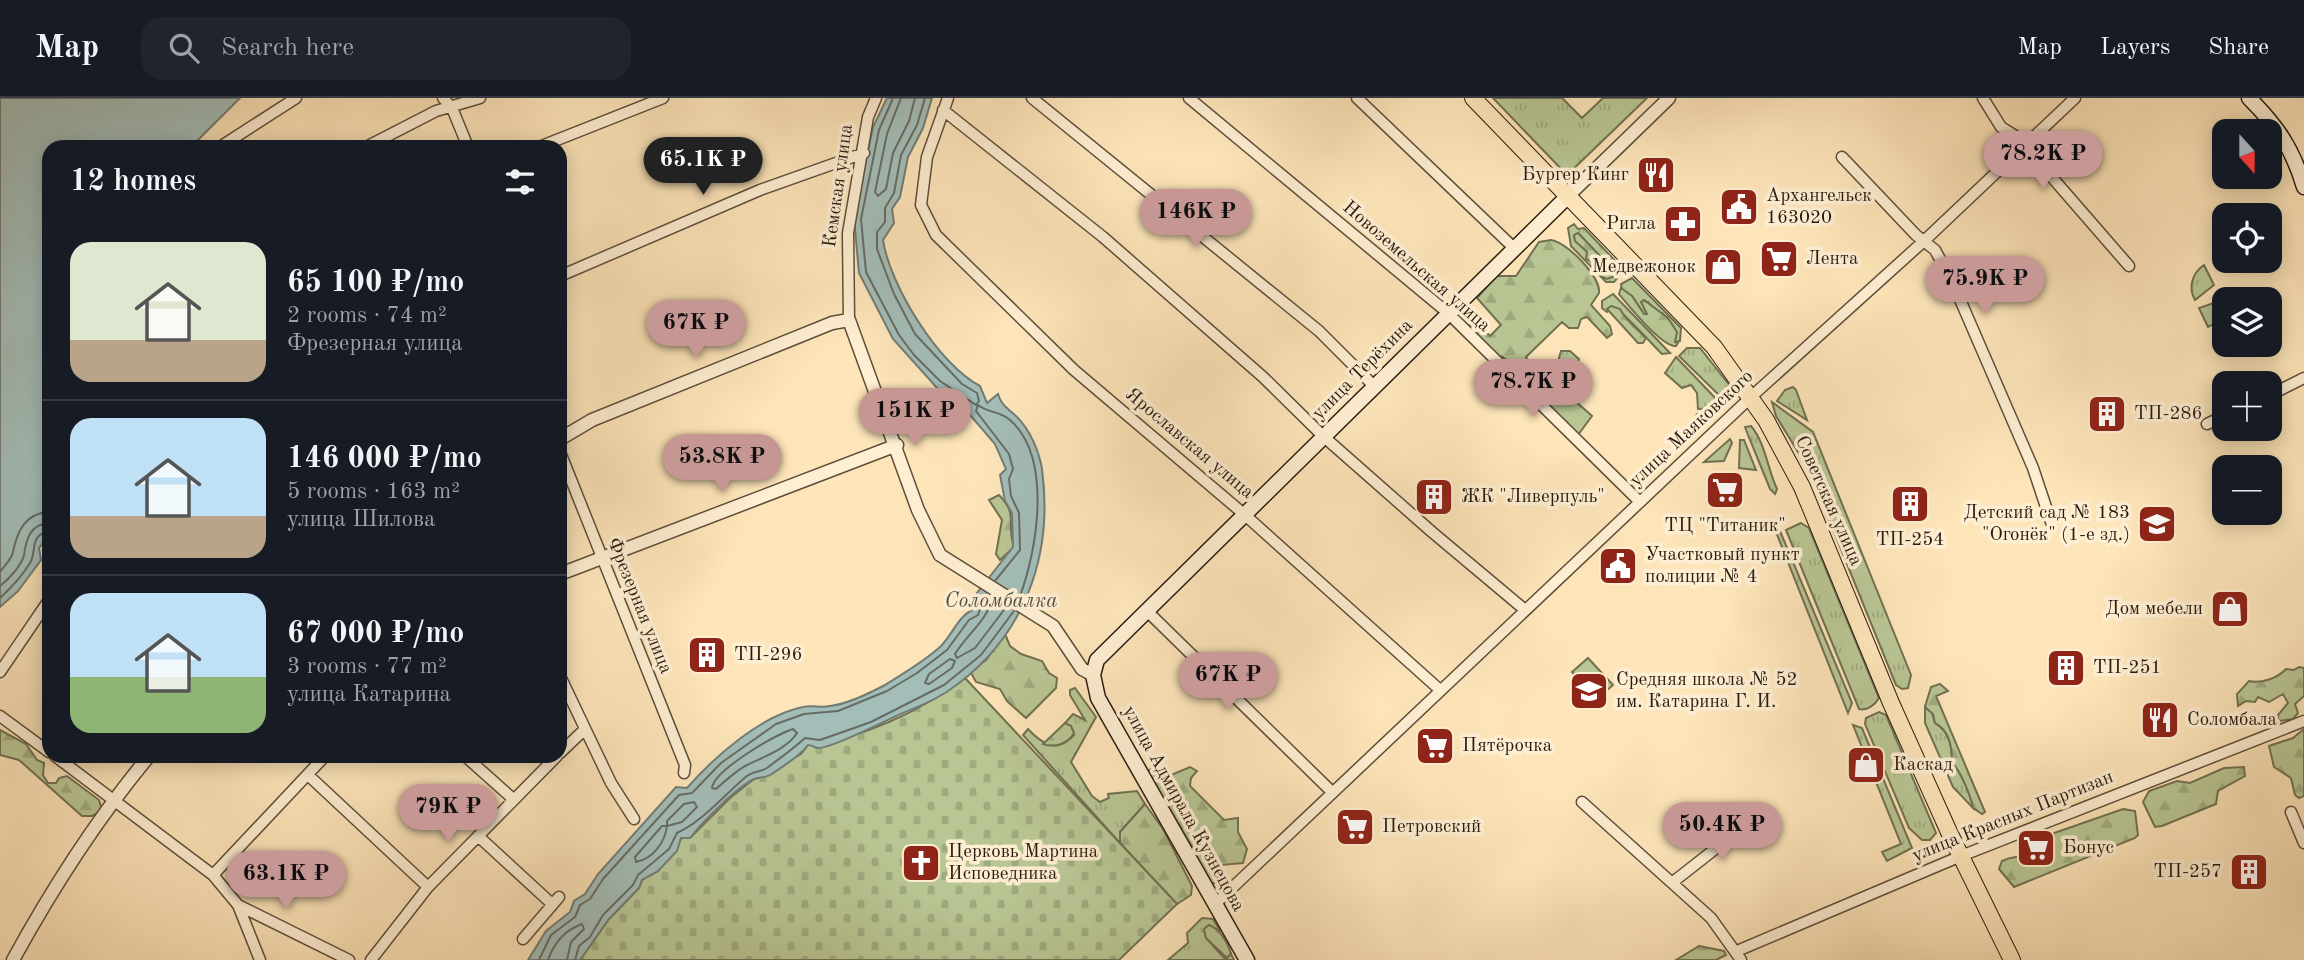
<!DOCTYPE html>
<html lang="en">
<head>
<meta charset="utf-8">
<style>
	:root { --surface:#171b24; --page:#20242c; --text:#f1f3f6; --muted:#9ea1a6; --line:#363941; --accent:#c59692 }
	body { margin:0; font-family:"Old Standard TT",serif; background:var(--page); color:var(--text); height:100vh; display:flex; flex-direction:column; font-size:26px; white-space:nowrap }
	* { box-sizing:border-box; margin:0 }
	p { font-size:23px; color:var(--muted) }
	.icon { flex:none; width:38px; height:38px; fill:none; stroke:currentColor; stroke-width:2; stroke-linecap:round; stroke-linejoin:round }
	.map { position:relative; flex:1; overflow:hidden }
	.side { position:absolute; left:42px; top:42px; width:525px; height:623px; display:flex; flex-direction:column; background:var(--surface); border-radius:21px; box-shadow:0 4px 18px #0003 }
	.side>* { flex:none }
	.needle { width:46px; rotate:159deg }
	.buttons { position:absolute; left:2212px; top:21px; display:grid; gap:14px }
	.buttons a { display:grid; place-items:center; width:70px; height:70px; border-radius:14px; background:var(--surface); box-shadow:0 4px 18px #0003; font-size:35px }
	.price { position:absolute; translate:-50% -60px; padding:0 16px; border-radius:24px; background:var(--accent); color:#111; font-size:23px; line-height:46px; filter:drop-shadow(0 2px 4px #0008) }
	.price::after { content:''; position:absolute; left:50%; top:42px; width:21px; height:16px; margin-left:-10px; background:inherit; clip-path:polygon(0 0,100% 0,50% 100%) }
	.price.current { background:#222; color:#fff }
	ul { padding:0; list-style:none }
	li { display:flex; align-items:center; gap:21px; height:175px; padding:0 28px }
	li+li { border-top:2px solid var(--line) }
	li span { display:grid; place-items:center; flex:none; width:196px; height:140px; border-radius:21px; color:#555 }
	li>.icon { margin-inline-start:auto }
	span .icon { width:84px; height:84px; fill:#fffc; stroke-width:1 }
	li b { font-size:30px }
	h2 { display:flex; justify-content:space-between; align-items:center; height:84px; padding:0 28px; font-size:30px }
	header { display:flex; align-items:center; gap:42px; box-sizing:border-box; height:98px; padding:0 35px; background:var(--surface); border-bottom:2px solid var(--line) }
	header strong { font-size:33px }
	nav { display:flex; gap:38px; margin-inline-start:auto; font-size:24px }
	.search { width:490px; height:63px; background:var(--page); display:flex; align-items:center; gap:18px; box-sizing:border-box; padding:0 24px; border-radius:21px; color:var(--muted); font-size:26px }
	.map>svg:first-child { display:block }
	.grass { fill:url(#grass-tufts); stroke:#717052; stroke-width:2; fill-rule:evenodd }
	.forest { fill:url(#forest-firs); stroke:#717052; stroke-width:2 }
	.cemetery { fill:url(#cemetery-stones); stroke:#717052; stroke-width:2 }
	.pitch { fill:#b9c694; stroke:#717052; stroke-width:2 }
	.water { fill:#a3bdb8; stroke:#727c75; stroke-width:2 }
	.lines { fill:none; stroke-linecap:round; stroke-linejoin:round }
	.shore { stroke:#666c64; stroke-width:2 }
	.minor-casing { stroke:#5e4e3a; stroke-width:13 }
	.tertiary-casing { stroke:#5e4e3a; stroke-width:15 }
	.secondary-casing { stroke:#291b10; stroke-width:17 }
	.primary-casing { stroke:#291b10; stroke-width:18 }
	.minor { stroke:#feeed2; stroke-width:10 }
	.tertiary { stroke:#feeed2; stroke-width:12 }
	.secondary { stroke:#feeed2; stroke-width:14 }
	.primary { stroke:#fde5b9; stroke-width:16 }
	.labels { text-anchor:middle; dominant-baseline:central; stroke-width:7; stroke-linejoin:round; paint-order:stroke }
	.poi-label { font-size:19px; fill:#291b10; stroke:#feeed2; text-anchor:start }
	.street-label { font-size:19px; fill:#291b10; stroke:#feeed2 }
	.water-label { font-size:21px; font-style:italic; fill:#54544b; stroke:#feeed2 }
</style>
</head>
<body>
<header>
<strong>Map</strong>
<div class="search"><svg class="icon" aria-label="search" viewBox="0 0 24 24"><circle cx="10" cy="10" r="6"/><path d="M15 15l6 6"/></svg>Search here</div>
<nav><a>Map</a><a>Layers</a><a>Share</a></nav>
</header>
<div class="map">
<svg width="2304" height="862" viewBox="0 0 2304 862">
	<defs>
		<pattern id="grass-tufts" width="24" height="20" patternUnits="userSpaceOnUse" patternTransform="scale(1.75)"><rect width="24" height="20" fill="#b9c694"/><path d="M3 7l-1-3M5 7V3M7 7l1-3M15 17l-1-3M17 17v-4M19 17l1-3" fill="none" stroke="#9faa7f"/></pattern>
		<pattern id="forest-firs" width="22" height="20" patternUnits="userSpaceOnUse" patternTransform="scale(1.75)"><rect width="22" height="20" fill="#b9c694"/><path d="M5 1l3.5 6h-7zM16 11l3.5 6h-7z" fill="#9faa7f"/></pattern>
		<pattern id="cemetery-stones" width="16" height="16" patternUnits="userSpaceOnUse" patternTransform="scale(1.75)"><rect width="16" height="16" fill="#b9c694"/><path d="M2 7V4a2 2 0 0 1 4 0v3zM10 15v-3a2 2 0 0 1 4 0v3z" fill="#9faa7f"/></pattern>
	</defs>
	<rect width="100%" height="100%" fill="#fde5b9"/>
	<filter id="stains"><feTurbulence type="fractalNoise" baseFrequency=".00286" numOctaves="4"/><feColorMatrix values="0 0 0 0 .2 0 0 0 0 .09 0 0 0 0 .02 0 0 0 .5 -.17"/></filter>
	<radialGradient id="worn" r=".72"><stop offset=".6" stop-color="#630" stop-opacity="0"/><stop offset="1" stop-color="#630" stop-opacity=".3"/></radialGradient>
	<path class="grass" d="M1493 0H1562L1582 20 1603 0H1647L1567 77Z
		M1574 126 1578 131 1584 130 1624 172 1614 184H1606L1571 148 1568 130ZM1578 135 1598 156 1601 165 1610 162 1618 172 1614 179H1602L1596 164 1588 162 1587 154 1574 140Z
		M2204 167 2214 187 2195 202C2188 190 2192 175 2204 167Z
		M1632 180 1681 230 1680 243 1675 244V231L1662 215H1657L1648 204H1642L1647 216H1644L1632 198 1622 192 1621 186Z
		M1613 196 1670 255 1662 256C1654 248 1620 211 1614 209L1607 214 1602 210V203Z
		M2222 202 2224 221 2208 229 2199 210Z
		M1687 250H1700L1734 293 1726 304 1679 258Z
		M1561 253H1570L1579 261 1578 266 1556 286 1592 318 1578 337 1529 288 1534 277 1543 276 1553 281 1561 273 1557 267Z
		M1676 259 1722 307 1699 329 1694 323 1697 316 1712 313V310L1698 311 1697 295 1691 287 1682 290 1665 275Z
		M1793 289 1796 292 1807 322 1777 303 1785 292Z
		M1772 304 1813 334 1911 577 1908 590 1902 591 1896 587 1809 372 1776 318Z
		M1751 328C1766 346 1767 370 1777 391L1775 396 1770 391 1748 337 1745 329Z
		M1730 341 1732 345 1724 363 1704 364Z
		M1740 342H1744L1756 372 1739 370Z
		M1801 425 1809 430 1879 600C1875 607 1867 613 1859 611L1786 432Z
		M1780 433 1852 605 1848 615 1776 434Z
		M1075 590 1096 619 1071 664 1092 698 1100 704 1109 700 1108 696 1137 693 1145 706 1120 734V745L1023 637 1028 631C1042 646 1057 656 1074 637L1065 625 1073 616 1085 622 1070 597V592Z
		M1925 609 1932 615 1935 625C1950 634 1952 649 1952 665 1961 673 1971 698 1973 710L1953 689 1925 625Z
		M1879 614 1886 617 1936 735 1930 742H1922L1909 730 1865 626 1866 620Z
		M1853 627 1862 630 1912 750 1887 763 1882 754 1901 746Z
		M1202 820 1213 821 1220 833 1204 832 1206 840 1225 861 1231 856 1234 862H1168L1188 845 1187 835Z"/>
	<path class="forest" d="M1578 135 1601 159V165L1609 162 1619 173 1618 177 1607 181 1602 179 1596 164 1586 161 1587 154 1575 143 1574 137Z
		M1551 142C1567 144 1601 179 1599 195L1591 207 1610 228 1612 236 1607 240 1587 219 1581 221 1578 230H1569L1562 224 1526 259 1532 269 1520 275 1503 259 1497 258 1469 229 1472 224 1477 225 1490 238 1501 227 1477 200 1496 178H1516L1539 144Z
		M1621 190 1632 198 1644 216H1647L1641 204 1644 202 1668 220 1677 234 1675 244 1678 245 1676 248C1662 249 1628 207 1619 196Z
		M1611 208 1620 211C1627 224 1636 230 1646 240L1643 245H1638L1607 211Z
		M999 397C1019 417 1006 427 1014 449L1000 462 996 456 1002 422 989 402Z
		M1005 536 1010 548 1021 556 1042 563 1049 575 1057 580 1056 590 1026 620 1007 603 1000 591 976 584 970 573 986 562Z
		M2299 569 2304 570V598L2295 606 2298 615 2293 621 2278 623V617L2288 605 2283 596 2269 604 2258 599 2255 604 2246 603 2238 608 2237 596 2249 583C2261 586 2278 580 2286 571L2294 572Z
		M1940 586 1948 593 1936 598 1985 714 1982 716 1973 710C1971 699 1961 673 1952 665 1952 649 1950 633 1935 625L1933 616 1925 609 1931 589Z
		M1065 625 1071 628 1074 635C1068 646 1054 650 1043 646Z
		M2304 631V698L2299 700 2295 697 2291 680 2274 669 2269 648 2293 640Z
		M0 632 26 646 37 662 44 665 43 677 48 685H56L59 680 67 678 99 702 102 712 92 718H82L19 662 0 657Z
		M1190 669 1197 673 1191 680 1190 688 1224 722 1238 720V734L1247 751 1243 765 1220 767 1224 776 1217 785H1210L1197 767 1193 751 1147 673 1152 671 1164 680Z
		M2244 669 2245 678 2218 693 2216 706 2162 728 2155 729 2143 704 2149 693 2177 683 2190 685 2224 670Z
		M1145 706 1163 731 1192 788 1191 797 1177 806 1120 745V734Z
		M2123 711 2135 713 2138 737 2135 740 2014 789 1999 771 2002 763C2021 754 2031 762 2045 755L2054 735Z
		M1209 827C1220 831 1227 844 1231 855L1227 860 1206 840 1204 831Z
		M1699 848 1724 853 1726 857 1716 862H1676Z"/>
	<path class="cemetery" d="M965 580 1177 806 1119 862H580L609 821 639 790 642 782 658 773 682 740H690L730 700 754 681 769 677 779 668 801 656 808 647C863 640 921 613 965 580Z"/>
	<path class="pitch" d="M1588 560 1613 587 1597 601 1572 574Z"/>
	<path class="water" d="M0 0H240L191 49H49V437L39 450 41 462 18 493 0 509Z
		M887 0H932L923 30 908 59 900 99 892 111 894 125 883 142C890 188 939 267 980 288L987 305 998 296C1002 309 1008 310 1017 319 1030 332 1039 353 1042 371 1054 460 1023 542 948 593 932 604 914 610 896 618 883 624 830 651 818 650 814 649 811 647 808 647 801 657 781 670 770 677 765 680 759 679 754 681 736 690 702 724 690 740H681L677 753 658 773 642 782 639 790 609 821 580 862H528L546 833 570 814 574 803 585 796 598 776 676 689 687 690C715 658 762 617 803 609 812 607 821 610 830 608 847 606 870 595 885 587 904 575 925 563 941 548 952 537 958 519 972 512L977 495 1013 449 1012 415 1005 403 1000 377 1006 371 995 346 970 317 966 307 937 290 893 241 859 175 854 120 873 29Z"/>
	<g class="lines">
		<path class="shore" d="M893 0 879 32 861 121 866 174 899 237 914 257 940 283 976 307 979 303 977 295 962 286 915 236 894 196 877 151V134L885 124V110L894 95 901 57 917 27 925 0
			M901 0 887 36 875 94 878 98 886 91 893 55 909 23 915 0
			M0 474C4 468 12 461 13 454 17 434 25 415 49 414
			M995 483 1020 452 1019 415 1011 398 1009 381 1013 371 1009 356 976 313 978 307C988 315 1000 313 1010 322 1053 360 1037 452 1020 498
			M0 488C8 482 22 467 24 457 26 442 30 426 49 425
			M0 500C12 489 22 478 30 465 37 454 29 436 49 434
			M993 500C986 524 968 535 955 556L957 560 975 550 1007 508
			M950 561 955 563 952 570 929 586 925 585 929 576Z
			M793 631 797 635C787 651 763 659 747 667 737 672 725 683 716 691L712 690C714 672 775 637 793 631Z
			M694 704 697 709 682 724 667 728V723L684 706Z
			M667 728C665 744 653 761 636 764L635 759 662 728Z
			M539 862 551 837 575 819 580 807 590 801 603 781 679 697 692 695 721 665 776 626 804 616 838 613 887 593 917 575 947 552 969 522 978 517 986 495
			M548 862C554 845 565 832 582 826L584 831 571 844 567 862
			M575 862 579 848 590 839 603 817 633 787 638 777 669 751 677 735C702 724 725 696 747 678 753 673 761 674 767 670 780 660 793 651 805 640L820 642 871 624 944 587 981 557 1014 513"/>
		<g class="minor-casing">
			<path id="minor" d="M443 0 452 10 468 49
				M948 0 927 59 921 107 936 137 1074 272 1245 417 1440 592
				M1032 0 1319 233 1374 288
				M1189 0 1448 215 1640 404
				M1357 0 1514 150
				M1983 0 2001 29 2017 39 2129 168
				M943 12 1103 139 1263 279 1323 338 1432 434 1525 512
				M220 49 296 0
				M366 49 436 13 480 0
				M539 49 663 0
				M1842 59 1916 137 1935 152 1952 183 2033 370 2051 424
				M560 178 760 92 864 55
				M849 222 848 135 868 19 876 0
				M2270 297 2304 280
				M2207 326 2224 318
				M560 354 685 667 684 675
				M1146 512 1332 694
				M0 574 49 502
				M560 578 611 685 634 721
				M0 618 49 654
				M560 655 585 631
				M55 658 213 777 238 807 349 862
				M465 658 512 700
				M308 677 428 789
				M1582 704 1711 820 1741 862
				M2291 714 2304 745
				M478 738 552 806
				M213 777 325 658
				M1673 784 1752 722
				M238 807 260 862
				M1214 807 1751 299 1925 142 2075 0
				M523 841 559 799
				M1737 853 1961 758 2304 623
				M371 862 428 789 557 658"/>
		</g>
		<g class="tertiary-casing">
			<path id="tertiary" d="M1568 98 1669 0
				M560 341 592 322 832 225 849 222 918 412 940 457 1053 528 1082 571 1093 577
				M560 476 897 347
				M13 862C53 789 96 722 149 658"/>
		</g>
		<g class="secondary-casing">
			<path id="secondary" d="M2249 0C2277 28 2293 51 2304 89
				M1247 862 1098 600 1093 577 1097 562 1568 98"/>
		</g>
		<g class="primary-casing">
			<path id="primary" d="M1473 0 1714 249 1766 322 1802 389 1891 605 1949 734 2012 862"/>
		</g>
		<use href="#minor" class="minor"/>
		<use href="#tertiary" class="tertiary"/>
		<use href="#secondary" class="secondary"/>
		<use href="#primary" class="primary"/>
	</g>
	<defs>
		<g id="restaurant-square" transform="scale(2.0125)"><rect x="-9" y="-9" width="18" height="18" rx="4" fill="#8f2418" stroke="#feeed2"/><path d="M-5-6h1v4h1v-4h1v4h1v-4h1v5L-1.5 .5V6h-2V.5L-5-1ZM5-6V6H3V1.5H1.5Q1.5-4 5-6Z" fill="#fff"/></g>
		<g id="civic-square" transform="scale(2.0125)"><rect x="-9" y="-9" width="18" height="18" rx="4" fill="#8f2418" stroke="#feeed2"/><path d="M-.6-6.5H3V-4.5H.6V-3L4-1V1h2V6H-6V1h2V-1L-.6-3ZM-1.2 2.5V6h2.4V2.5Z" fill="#fff"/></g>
		<g id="pharmacy-square" transform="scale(2.0125)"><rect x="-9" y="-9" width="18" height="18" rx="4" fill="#8f2418" stroke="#feeed2"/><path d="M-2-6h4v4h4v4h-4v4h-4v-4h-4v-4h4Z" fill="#fff"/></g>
		<g id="supermarket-square" transform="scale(2.0125)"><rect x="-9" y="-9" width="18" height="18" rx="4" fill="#8f2418" stroke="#feeed2"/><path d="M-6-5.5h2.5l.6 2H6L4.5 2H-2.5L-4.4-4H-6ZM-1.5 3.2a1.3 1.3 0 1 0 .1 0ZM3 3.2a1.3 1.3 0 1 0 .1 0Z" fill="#fff"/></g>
		<g id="shop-square" transform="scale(2.0125)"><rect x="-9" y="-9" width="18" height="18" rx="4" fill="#8f2418" stroke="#feeed2"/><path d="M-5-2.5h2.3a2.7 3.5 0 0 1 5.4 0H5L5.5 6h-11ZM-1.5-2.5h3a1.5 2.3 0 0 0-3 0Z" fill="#fff"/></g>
		<g id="building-square" transform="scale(2.0125)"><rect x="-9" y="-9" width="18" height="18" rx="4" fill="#8f2418" stroke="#feeed2"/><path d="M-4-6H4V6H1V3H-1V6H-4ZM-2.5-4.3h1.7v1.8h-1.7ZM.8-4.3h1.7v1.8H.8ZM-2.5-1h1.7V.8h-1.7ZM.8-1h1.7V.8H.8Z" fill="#fff"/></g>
		<g id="school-square" transform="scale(2.0125)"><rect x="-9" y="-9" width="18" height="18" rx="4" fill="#8f2418" stroke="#feeed2"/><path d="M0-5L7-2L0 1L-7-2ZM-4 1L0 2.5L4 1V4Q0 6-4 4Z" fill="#fff"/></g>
		<g id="church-square" transform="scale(2.0125)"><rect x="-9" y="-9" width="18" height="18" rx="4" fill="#8f2418" stroke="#feeed2"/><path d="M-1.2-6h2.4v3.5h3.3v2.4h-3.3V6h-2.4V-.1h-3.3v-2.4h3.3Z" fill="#fff"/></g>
	</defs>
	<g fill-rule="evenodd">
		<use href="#restaurant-square" x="1656" y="77"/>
		<use href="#civic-square" x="1739" y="109"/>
		<use href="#pharmacy-square" x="1683" y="126"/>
		<use href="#supermarket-square" x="1779" y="161"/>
		<use href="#shop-square" x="1723" y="169"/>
		<use href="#building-square" x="2107" y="316"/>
		<use href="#supermarket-square" x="1725" y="392"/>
		<use href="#building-square" x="1434" y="399"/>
		<use href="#building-square" x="1910" y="406"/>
		<use href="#school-square" x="2157" y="426"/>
		<use href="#civic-square" x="1618" y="468"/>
		<use href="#shop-square" x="2230" y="511"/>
		<use href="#building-square" x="707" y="557"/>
		<use href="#building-square" x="2066" y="570"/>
		<use href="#school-square" x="1589" y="593"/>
		<use href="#restaurant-square" x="2160" y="622"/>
		<use href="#supermarket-square" x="1435" y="648"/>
		<use href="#shop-square" x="1866" y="667"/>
		<use href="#supermarket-square" x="1355" y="729"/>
		<use href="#supermarket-square" x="2036" y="750"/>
		<use href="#church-square" x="921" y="765"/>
		<use href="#building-square" x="2249" y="774"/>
	</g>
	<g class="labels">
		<g class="poi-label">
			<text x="1629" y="77" text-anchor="end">Бургер Кинг</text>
			<text x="1766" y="98">Архангельск<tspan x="1766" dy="22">163020</tspan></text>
			<text x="1656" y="126" text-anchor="end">Ригла</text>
			<text x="1806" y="161">Лента</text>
			<text x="1696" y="169" text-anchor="end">Медвежонок</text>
			<text x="2134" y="316">ТП-286</text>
			<text x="1461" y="399">ЖК "Ливерпуль"</text>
			<text x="2130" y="415" text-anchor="end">Детский сад № 183<tspan x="2130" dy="22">"Огонёк" (1-е зд.)</tspan></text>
			<text x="1725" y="428" text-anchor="middle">ТЦ "Титаник"</text>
			<text x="1910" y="442" text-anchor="middle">ТП-254</text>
			<text x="1645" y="457">Участковый пункт<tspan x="1645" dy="22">полиции № 4</tspan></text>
			<text x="2203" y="511" text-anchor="end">Дом мебели</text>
			<text x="734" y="557">ТП-296</text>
			<text x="2093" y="570">ТП-251</text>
			<text x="1616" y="582">Средняя школа № 52<tspan x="1616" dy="22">им. Катарина Г. И.</tspan></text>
			<text x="2187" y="622">Соломбала</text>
			<text x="1462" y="648">Пятёрочка</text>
			<text x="1893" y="667">Каскад</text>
			<text x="1382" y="729">Петровский</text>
			<text x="2063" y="750">Бонус</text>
			<text x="948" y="754">Церковь Мартина<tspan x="948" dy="22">Исповедника</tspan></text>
			<text x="2222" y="774" text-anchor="end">ТП-257</text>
		</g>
		<g class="street-label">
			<text transform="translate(839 88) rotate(-82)">Кемская улица</text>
			<text transform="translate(1416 169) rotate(41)">Новоземельская улица</text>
			<text transform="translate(1363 272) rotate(-45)">улица Терёхина</text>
			<text transform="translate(1692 331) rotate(-43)">улица Маяковского</text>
			<text transform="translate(1189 346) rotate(40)">Ярославская улица</text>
			<text transform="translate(1828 403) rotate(66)">Советская улица</text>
			<text transform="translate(639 508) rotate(68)">Фрезерная улица</text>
			<text transform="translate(1183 711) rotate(61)">улица Адмирала Кузнецова</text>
			<text transform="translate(2013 719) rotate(-22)">улица Красных Партизан</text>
		</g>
		<g class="water-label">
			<text x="1001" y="503">Соломбалка</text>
		</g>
	</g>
	<rect width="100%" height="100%" filter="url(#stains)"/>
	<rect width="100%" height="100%" fill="url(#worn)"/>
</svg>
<div class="buttons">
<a><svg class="needle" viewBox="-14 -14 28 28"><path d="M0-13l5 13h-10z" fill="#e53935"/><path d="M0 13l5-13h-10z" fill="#9ea1a6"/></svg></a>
<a><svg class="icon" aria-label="locate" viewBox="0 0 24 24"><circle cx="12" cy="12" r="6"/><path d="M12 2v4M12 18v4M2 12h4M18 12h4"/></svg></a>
<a><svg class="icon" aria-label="layers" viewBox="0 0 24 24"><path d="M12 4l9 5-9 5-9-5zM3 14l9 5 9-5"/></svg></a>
<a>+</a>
<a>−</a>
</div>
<b class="price" style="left:2043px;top:93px">78.2K ₽</b>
<b class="price current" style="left:703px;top:99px">65.1K ₽</b>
<b class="price" style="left:1196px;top:151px">146K ₽</b>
<b class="price" style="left:1985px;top:218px">75.9K ₽</b>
<b class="price" style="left:696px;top:262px">67K ₽</b>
<b class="price" style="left:1533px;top:321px">78.7K ₽</b>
<b class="price" style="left:915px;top:350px">151K ₽</b>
<b class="price" style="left:722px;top:396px">53.8K ₽</b>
<b class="price" style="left:1228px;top:614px">67K ₽</b>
<b class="price" style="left:448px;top:746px">79K ₽</b>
<b class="price" style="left:1722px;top:764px">50.4K ₽</b>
<b class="price" style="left:286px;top:813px">63.1K ₽</b>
<section class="side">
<h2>12 homes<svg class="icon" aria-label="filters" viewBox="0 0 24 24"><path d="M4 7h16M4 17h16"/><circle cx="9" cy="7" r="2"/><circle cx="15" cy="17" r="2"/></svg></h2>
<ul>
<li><span style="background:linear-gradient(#dfe7d0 70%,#b9a48a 0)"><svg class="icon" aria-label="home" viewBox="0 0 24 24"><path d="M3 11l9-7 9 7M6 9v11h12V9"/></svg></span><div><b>65 100 ₽/mo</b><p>2 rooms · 74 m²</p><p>Фрезерная улица</p></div></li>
<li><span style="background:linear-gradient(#bfe0f5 70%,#b9a48a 0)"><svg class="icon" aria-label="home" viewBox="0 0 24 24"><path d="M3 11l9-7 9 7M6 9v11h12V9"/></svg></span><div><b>146 000 ₽/mo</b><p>5 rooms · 163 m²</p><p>улица Шилова</p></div></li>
<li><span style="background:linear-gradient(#bfe0f5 60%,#8fb573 0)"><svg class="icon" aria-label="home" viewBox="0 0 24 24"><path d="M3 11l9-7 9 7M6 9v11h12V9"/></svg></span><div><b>67 000 ₽/mo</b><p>3 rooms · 77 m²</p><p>улица Катарина</p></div></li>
</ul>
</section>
</div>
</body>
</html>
